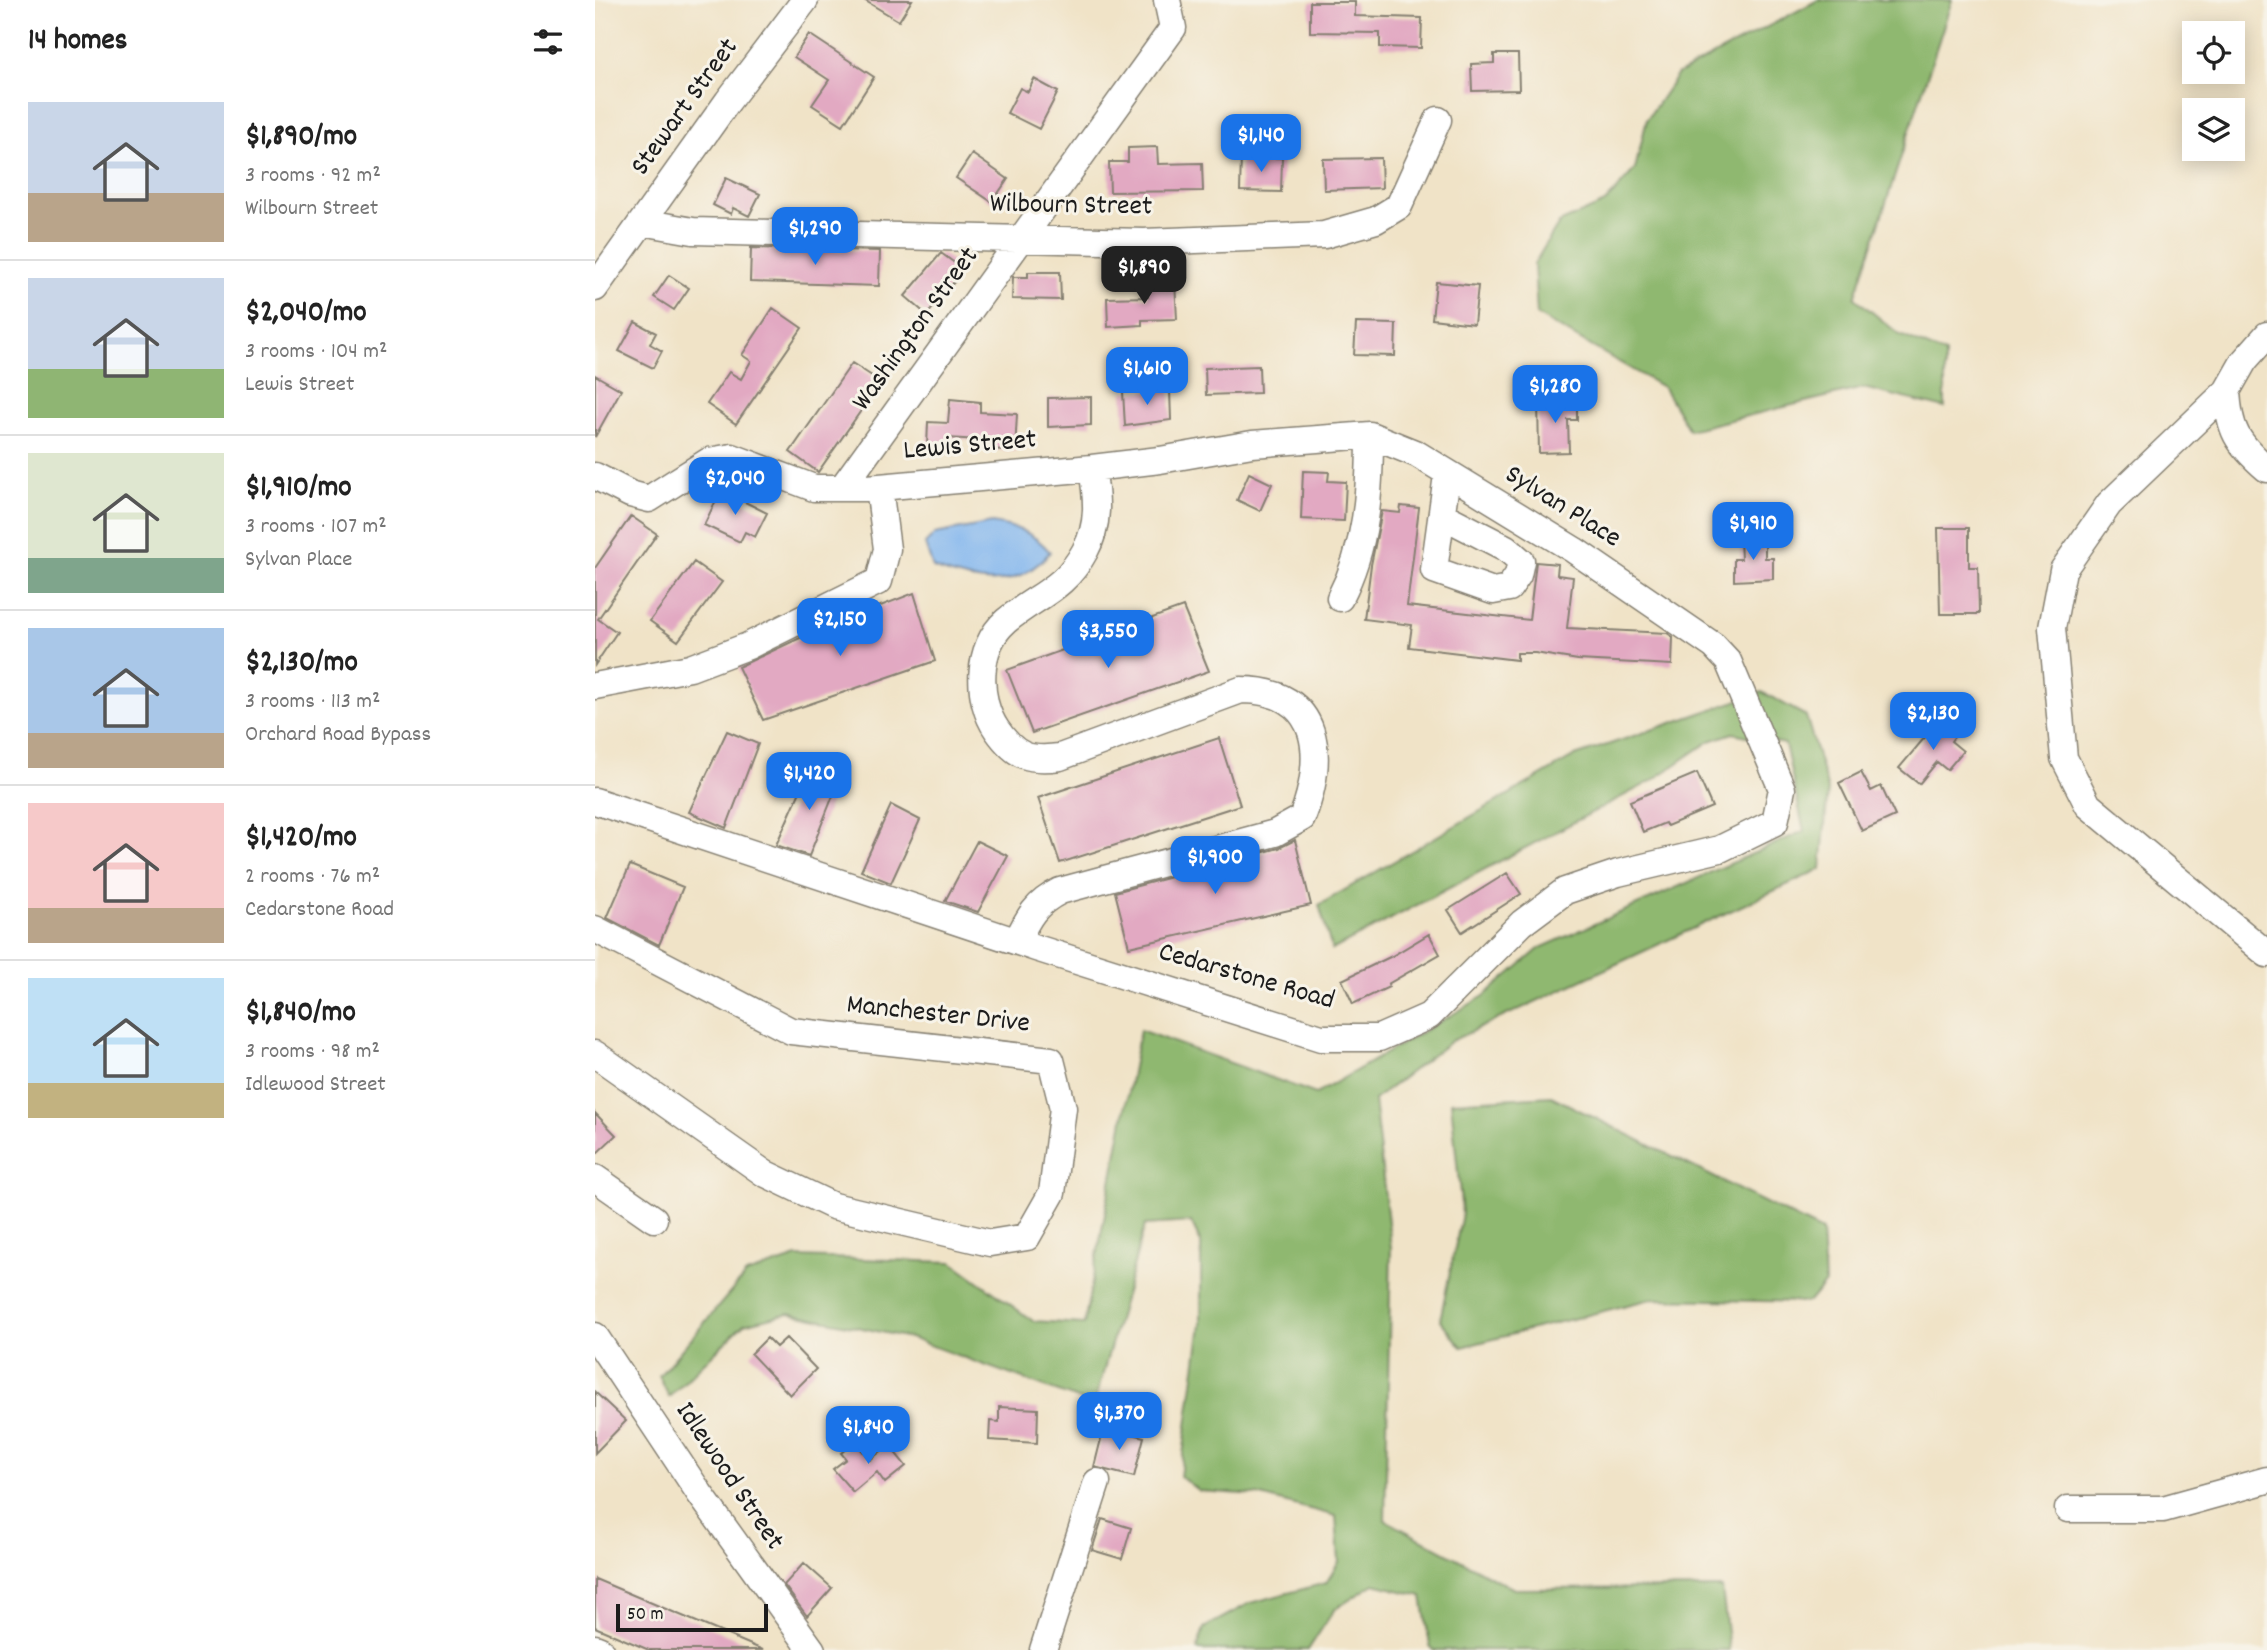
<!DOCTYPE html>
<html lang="en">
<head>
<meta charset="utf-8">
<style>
	:root { --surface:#fff; --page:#f6f6f6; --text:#222; --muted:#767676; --line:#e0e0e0; --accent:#1a73e8 }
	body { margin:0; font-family:Dekko,sans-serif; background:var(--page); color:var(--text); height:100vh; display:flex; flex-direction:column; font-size:26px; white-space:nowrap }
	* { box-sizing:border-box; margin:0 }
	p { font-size:23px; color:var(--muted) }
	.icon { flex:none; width:38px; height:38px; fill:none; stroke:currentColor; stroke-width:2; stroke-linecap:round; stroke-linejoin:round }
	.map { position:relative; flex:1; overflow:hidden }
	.sheet { display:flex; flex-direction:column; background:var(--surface); width:595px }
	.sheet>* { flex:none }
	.fabs { position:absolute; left:1587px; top:21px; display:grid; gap:14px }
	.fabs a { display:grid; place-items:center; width:63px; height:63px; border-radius:0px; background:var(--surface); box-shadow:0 4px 18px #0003; font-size:35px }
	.scale { position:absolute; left:21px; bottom:18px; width:152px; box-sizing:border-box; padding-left:7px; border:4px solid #1c1c1c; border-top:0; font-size:19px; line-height:24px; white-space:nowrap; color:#1c1c1c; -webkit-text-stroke:5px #f7f3e8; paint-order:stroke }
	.price { position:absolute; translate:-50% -60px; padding:0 16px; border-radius:14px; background:var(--accent); color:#fff; font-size:23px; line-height:46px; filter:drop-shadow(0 2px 4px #0008) }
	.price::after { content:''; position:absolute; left:50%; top:42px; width:21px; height:16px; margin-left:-10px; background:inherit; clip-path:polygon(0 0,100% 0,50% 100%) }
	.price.active { background:#222; color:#fff }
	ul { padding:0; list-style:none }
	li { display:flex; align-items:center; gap:21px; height:175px; padding:0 28px }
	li+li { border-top:2px solid var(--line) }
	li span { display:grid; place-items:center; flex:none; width:196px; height:140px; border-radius:0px; color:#555 }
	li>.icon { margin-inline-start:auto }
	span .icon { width:84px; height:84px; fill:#fffc; stroke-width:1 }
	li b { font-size:30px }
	h2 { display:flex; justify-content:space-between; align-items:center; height:84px; padding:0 28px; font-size:30px }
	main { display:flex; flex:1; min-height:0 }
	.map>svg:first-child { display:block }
	.forest { fill:#8fb86f; stroke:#566a46; stroke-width:2 }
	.water { fill:#81b5ee; stroke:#4e6885; stroke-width:2 }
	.building { fill:#e2a9c2 }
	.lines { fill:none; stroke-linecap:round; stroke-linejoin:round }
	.minor-casing { stroke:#868072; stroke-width:29 }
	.minor { stroke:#fff; stroke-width:26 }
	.labels { text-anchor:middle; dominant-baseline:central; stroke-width:6; stroke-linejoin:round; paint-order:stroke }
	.street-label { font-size:28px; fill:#1c1c1c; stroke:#f7f3e8 }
</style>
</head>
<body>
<main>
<section class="sheet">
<h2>14 homes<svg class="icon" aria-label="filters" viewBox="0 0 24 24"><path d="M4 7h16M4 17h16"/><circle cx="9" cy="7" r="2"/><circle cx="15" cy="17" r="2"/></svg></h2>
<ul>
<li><span style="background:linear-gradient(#c9d6e8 65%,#b9a48a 0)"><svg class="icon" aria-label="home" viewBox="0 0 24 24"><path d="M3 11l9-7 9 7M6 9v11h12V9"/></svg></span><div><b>$1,890/mo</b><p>3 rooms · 92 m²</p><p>Wilbourn Street</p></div></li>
<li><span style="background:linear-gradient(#c9d6e8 65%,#8fb573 0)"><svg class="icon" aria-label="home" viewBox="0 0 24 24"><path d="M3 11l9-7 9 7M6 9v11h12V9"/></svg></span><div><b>$2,040/mo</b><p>3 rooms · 104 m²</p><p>Lewis Street</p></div></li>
<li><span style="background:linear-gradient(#dfe7d0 75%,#7fa58c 0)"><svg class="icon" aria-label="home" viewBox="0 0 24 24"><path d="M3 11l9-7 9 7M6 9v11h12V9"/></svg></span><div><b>$1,910/mo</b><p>3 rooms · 107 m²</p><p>Sylvan Place</p></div></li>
<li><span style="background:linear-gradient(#a9c7e8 75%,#b9a48a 0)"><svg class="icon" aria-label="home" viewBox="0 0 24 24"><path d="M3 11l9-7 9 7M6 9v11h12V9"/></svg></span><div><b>$2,130/mo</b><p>3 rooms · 113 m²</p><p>Orchard Road Bypass</p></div></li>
<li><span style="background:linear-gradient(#f6c9c9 75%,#b9a48a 0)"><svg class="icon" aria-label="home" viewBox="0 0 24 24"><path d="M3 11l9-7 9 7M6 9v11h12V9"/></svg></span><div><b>$1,420/mo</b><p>2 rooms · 76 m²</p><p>Cedarstone Road</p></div></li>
<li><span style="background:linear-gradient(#bfe0f5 75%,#c2b280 0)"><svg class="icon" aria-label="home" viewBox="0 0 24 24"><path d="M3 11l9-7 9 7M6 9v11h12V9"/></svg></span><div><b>$1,840/mo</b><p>3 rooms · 98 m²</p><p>Idlewood Street</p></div></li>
</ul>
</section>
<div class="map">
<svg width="1672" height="1650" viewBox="0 0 1672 1650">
	<rect width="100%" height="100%" fill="#f7f3e8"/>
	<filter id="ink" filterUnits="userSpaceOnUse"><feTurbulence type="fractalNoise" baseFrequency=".0143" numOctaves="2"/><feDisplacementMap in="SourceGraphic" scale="14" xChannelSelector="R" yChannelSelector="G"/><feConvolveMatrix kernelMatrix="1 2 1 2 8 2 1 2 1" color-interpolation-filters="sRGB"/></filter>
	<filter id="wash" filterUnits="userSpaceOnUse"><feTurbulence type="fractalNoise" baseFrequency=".00686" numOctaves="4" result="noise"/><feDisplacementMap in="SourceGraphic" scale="28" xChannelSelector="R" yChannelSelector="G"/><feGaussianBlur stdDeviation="1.57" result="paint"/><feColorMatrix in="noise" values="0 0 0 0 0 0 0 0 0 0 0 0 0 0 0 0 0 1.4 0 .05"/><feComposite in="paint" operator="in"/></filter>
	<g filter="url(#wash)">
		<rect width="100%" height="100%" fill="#f0e3c7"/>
		<path class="forest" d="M1223 0H1357L1260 298 1305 335 1350 354V408L1268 388 1094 430 1069 388 942 315 939 264 964 223 1010 203 1040 169 1052 119 1083 74Z
			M1167 692 1211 716 1233 790 1226 869 856 1041 779 1100 796 1248 790 1520 919 1589 1127 1588 1134 1650H839L835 1646 827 1596 779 1584 739 1610 713 1650H602L609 1628 655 1603 731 1583 744 1562 741 1516 662 1495 604 1491 585 1476 606 1325V1243L596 1222 550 1225 499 1405 315 1338 194 1313 149 1324 74 1397 64 1376 151 1274 202 1257 357 1262 438 1321 489 1324 545 1030 721 1094 889 996 945 948 1209 831 1190 744 1138 733 1115 741 1055 782 737 950 724 905 980 756Z
			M956 1096 1227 1231 1230 1283 1214 1302 1056 1299 867 1347 845 1320 867 1214 856 1102Z"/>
		<path class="water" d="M397 523C422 527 438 532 455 552 420 593 385 584 338 568L330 544 340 534Z"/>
		<g id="blocks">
			<path class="building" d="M269 0H317L304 21Z
				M715 2H760V16L827 18 826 48 785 47V33L715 32Z
				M214 34 279 77 248 125 217 105 234 80 199 57Z
				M899 54H923L924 90 877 91 876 64 899 63Z
				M439 79 463 92 444 129 412 113 425 88 433 92Z
				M562 147 563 164 607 163 608 191 515 192 514 162H533V148Z
				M377 154 413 179 397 202 361 178Z
				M646 156 687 158 686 192 645 191Z
				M786 158 787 188 729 190 728 159Z
				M131 178 165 194 154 216 138 208 136 214 118 205Z
				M156 248 285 251 284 286 155 282Z
				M346 253 369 270 332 315 310 296Z
				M433 272H465L466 300 417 299 418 277H433Z
				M74 275 94 288 79 310 59 297Z
				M580 282 582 319 547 320V325L513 327 512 298 553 297V283Z
				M841 282 883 286 879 324 837 319Z
				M178 308 207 328 141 424 112 404 134 372 146 379 156 361 147 355Z
				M40 322 61 333 55 344 67 351 58 368 24 351Z
				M761 323 801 324 800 356 759 355Z
				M257 363 286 382 223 472 195 452Z
				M664 366 665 393 611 395 610 368Z
				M0 375 26 390 0 437Z
				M575 390 576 420 530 426 528 392Z
				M496 397V425L453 427V398Z
				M355 399 385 402V412L422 414 420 451 397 449 398 441 354 438 353 448 332 447 333 422 353 423Z
				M982 401V420H973L974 452 944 453 943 402Z
				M708 471 734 472 733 481 751 482 749 521 706 519Z
				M654 473 677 484 665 511 642 500Z
				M126 490 172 513 160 537 150 532 145 542 109 525Z
				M806 506 824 508 812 606 934 620 941 562 963 564 962 575 978 577 972 628 1072 633 1078 637 1077 665 983 660 940 653H922V660L814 647 817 625 769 619 776 565 787 511 805 513Z
				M36 516 62 534 3 619 22 632 0 665V568Z
				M1343 528H1374V567H1383L1384 614H1345Z
				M1145 540H1170V558H1178V579L1139 581V559H1146Z
				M99 562 127 582 83 641 55 621Z
				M319 593 340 661 168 720 143 667 218 632Z
				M588 607 614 671 437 733 412 670Z
				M1347 717 1364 731 1356 741 1368 751 1352 770 1342 762 1324 784 1304 768Z
				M132 731 163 744 131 828 94 812Z
				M624 738 645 805 465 863 443 798Z
				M216 767 245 778 214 856 181 845Z
				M1266 772 1276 791 1286 786 1300 816 1267 831 1244 783Z
				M1102 773 1117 807 1072 826 1070 823 1048 832 1035 801Z
				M296 805 325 820 296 883 266 871Z
				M700 840 716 905 534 947 520 892 684 848Z
				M382 841 413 856 383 912 350 901Z
				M35 865 88 887 64 945 12 918Z
				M912 873 926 894 867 932 853 910Z
				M834 934 845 954 793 984 794 987 758 1004 747 980 797 956Z
				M0 1113 21 1135 0 1155Z
				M172 1338 181 1347 191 1338 221 1369 195 1395 156 1354Z
				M0 1392 31 1421 0 1453Z
				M404 1407 443 1409 442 1443 394 1440 395 1421 404 1422Z
				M509 1427 549 1437 539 1477 499 1467Z
				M260 1442 275 1460 294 1445 311 1466 290 1483 282 1472 258 1492 238 1469 251 1459 246 1453Z
				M507 1519 536 1528 527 1559 497 1550Z
				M209 1563 237 1588 212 1616 189 1585Z
				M0 1579 168 1650H54L0 1627Z"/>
		</g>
	</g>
	<g filter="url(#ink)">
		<use href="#blocks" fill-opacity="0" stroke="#868072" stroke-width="2"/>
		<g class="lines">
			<g class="minor-casing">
				<path id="minor" d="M47 222 98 231 549 242 729 235 781 220 804 206 843 120
					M0 288 133 101 210 0
					M1672 335 1649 361 1632 391 1514 504 1468 570 1457 628 1469 758 1493 805 1672 954
					M1632 391C1634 430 1642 443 1672 469
					M0 476 35 494 54 499 114 461 137 457 219 488H273L497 468 565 460 657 444 775 435 822 454 979 550 1119 646 1133 661 1187 789 1180 822 1125 849 1023 873 970 891 927 923 834 1016 784 1038H726L441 948 0 801
					M247 488 578 28 572 0
					M847 515 911 548 926 561 923 575 914 588 898 591 839 570 852 475
					M745 598C772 546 775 492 775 435
					M0 686 95 668 153 646 284 581 292 549 284 487
					M0 929 196 1031 456 1060 468 1108 457 1193 432 1237 395 1243 238 1206 169 1173 0 1054
					M422 941C433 917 441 903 465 891L680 833 707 818C730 758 728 690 646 690L465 757C434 761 421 757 402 730 381 700 381 647 411 621 442 595 469 590 490 551 505 524 502 498 497 468
					M0 1178 59 1219
					M0 1336 105 1494 217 1650
					M1473 1509H1568L1672 1480
					M0 1648 5 1650
					M448 1650 502 1482"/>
			</g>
			<use href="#minor" class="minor"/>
		</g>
	</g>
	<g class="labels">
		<g class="street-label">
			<text transform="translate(91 108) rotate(-54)">Stewart Street</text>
			<text transform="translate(476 207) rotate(1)">Wilbourn Street</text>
			<text transform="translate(322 330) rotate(-54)">Washington Street</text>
			<text transform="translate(375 447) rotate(-5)">Lewis Street</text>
			<text transform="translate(967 508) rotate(32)">Sylvan Place</text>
			<text transform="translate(651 978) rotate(16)">Cedarstone Road</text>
			<text transform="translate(343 1016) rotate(6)">Manchester Drive</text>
			<text transform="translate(133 1477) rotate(56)">Idlewood Street</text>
		</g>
	</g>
</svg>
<div class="fabs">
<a><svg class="icon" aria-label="locate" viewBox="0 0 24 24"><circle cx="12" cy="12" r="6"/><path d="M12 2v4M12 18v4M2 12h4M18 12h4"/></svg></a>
<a><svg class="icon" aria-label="layers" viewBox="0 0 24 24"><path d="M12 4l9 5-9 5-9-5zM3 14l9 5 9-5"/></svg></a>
</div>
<div class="scale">50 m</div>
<b class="price" style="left:666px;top:174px">$1,140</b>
<b class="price" style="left:220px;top:267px">$1,290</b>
<b class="price active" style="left:549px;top:306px">$1,890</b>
<b class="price" style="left:552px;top:407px">$1,610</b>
<b class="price" style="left:960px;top:425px">$1,280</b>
<b class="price" style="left:140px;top:517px">$2,040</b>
<b class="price" style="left:1158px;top:562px">$1,910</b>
<b class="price" style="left:245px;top:658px">$2,150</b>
<b class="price" style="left:513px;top:670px">$3,550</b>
<b class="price" style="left:1338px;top:752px">$2,130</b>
<b class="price" style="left:214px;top:812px">$1,420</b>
<b class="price" style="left:620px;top:896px">$1,900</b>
<b class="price" style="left:524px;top:1452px">$1,370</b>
<b class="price" style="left:273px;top:1466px">$1,840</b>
</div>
</main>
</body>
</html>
